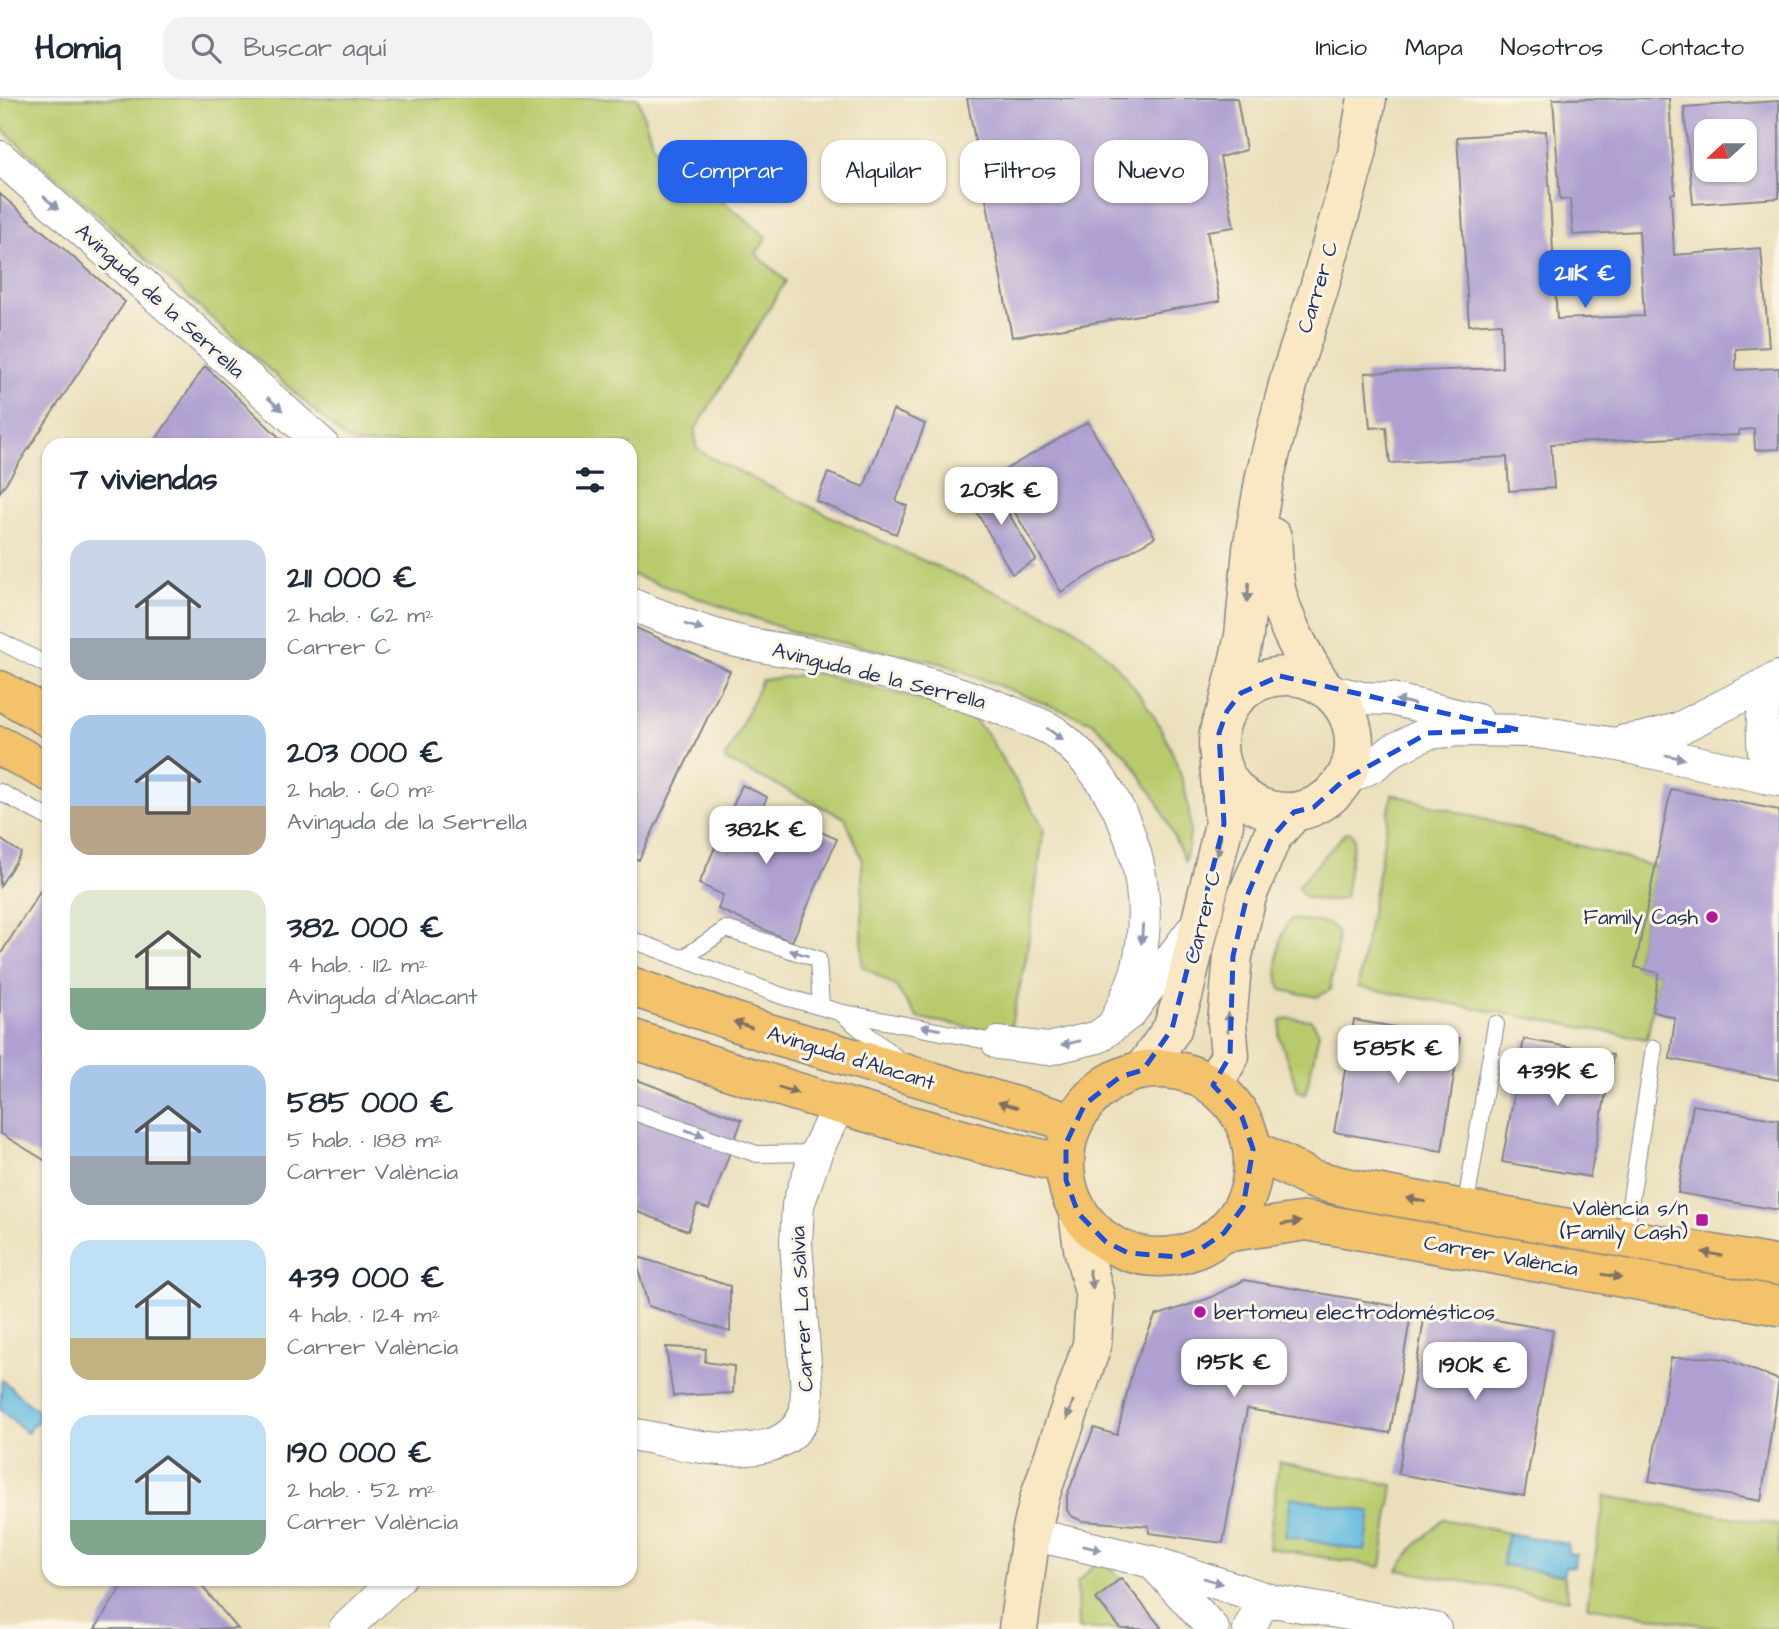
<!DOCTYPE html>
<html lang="es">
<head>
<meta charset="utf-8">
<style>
	:root { --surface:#fff; --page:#f2f2f3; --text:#1f2937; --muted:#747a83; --line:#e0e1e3; --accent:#2563eb }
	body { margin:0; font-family:"Architects Daughter",sans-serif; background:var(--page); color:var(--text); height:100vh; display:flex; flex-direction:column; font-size:26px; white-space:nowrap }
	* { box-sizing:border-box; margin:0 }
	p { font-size:23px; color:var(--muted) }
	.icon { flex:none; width:38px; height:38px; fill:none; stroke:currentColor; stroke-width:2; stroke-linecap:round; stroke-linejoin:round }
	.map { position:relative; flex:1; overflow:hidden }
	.details { position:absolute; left:42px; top:340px; width:595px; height:1148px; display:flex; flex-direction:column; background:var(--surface); border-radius:21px; box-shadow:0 2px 5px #0004 }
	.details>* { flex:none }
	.top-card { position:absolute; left:658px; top:42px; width:665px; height:63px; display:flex; gap:14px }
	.needle { width:46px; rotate:249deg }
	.fabs { position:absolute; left:1694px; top:21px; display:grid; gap:14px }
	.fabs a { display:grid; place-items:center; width:63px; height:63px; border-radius:14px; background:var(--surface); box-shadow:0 2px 5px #0004; font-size:35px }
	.price { position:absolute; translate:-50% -60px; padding:0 16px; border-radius:14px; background:#fff; color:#222; font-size:23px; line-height:46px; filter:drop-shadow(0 2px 4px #0008) }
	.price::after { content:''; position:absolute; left:50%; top:42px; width:21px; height:16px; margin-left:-10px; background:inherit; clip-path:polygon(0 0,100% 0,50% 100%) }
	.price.selected { background:var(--accent); color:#fff }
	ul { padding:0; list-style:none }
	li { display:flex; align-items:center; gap:21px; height:175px; padding:0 28px }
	li span { display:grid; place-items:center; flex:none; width:196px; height:140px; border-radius:21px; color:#555 }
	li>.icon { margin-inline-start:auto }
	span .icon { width:84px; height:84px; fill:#fffc; stroke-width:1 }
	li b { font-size:30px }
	h2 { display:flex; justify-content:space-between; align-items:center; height:84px; padding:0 28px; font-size:30px }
	.pill { padding:0 24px; border-radius:21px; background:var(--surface); box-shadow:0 2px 5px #0004; font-size:24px; line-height:63px }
	.pill.selected { background:var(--accent); color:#fff }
	header { display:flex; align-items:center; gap:42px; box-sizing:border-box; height:98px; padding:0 35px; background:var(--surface); border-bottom:2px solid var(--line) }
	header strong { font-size:33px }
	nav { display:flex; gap:38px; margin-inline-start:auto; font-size:24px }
	.search { width:490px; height:63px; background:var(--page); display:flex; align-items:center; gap:18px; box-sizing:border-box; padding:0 24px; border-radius:21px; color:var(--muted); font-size:26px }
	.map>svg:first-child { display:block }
	.green { fill:#b9ca6d; stroke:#6a7c66; stroke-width:2 }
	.water { fill:#64bbe1; stroke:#4075a0; stroke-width:2 }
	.building { fill:#afa0d1; fill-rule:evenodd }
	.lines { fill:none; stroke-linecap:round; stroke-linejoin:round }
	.lane-casing { stroke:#83878c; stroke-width:18 }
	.street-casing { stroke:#83878c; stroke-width:34 }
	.secondary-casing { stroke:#83878c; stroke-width:41 }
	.primary-casing { stroke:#83878c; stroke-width:41 }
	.lane { stroke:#fff; stroke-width:16 }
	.street { stroke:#fff; stroke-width:32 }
	.secondary { stroke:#fae7c3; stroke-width:38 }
	.primary { stroke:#f3c26a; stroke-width:38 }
	.oneway { fill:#8d97ae }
	.oneway2 { fill:#8a8b90 }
	.oneway3 { fill:#7c7163 }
	.marked { fill:none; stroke:#1d4ed8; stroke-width:5; stroke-dasharray:14 9; stroke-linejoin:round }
	.poi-dot { fill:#b5179e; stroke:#fcf5e5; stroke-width:2.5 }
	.labels { text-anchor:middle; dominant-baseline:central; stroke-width:6; stroke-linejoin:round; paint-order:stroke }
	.street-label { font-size:21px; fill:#1b2f5e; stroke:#fcf5e5 }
	.poi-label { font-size:21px; fill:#1b2f5e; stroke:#fcf5e5; text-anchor:end }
</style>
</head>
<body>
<header>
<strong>Homiq</strong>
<div class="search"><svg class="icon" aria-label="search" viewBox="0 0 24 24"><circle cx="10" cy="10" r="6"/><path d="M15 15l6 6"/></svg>Buscar aquí</div>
<nav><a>Inicio</a><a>Mapa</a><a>Nosotros</a><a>Contacto</a></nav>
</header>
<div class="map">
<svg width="1779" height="1531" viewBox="0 0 1779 1531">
	<rect width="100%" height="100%" fill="#fcf5e5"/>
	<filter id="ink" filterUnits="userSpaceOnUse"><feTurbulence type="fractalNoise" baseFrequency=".0143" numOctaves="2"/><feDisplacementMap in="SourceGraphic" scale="14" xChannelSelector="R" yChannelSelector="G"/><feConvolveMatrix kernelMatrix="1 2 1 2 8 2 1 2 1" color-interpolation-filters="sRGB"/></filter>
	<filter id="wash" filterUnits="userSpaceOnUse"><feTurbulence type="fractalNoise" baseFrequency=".00686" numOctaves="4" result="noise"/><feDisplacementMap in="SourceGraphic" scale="28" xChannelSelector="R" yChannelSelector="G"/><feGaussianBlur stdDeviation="1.57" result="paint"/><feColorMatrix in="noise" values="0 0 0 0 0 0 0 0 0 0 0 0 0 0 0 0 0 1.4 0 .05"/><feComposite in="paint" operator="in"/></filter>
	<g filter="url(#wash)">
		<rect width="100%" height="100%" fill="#ebdfbb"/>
		<path class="green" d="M0 0H638L653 47 767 139 756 156 786 183 695 332 696 349 709 359 908 456 1067 525C1130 566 1192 658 1190 737 1189 745 1187 755 1185 763L1159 706 1128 659 1092 624 941 565 799 536 630 476V346H357L346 341 0 29Z
			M816 575 966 613 987 636 1044 730 1026 861 1009 936 918 920 895 888 862 868V761L845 720 725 662 762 582Z
			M1392 696 1656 769 1635 869 1659 875 1647 941 1358 889Z
			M1346 734 1352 735 1354 740 1345 799C1331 806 1318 802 1304 799L1298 788Z
			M1292 821C1303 823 1327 822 1335 831 1342 840 1331 880 1330 892L1317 899 1282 892C1272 881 1279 828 1292 821Z
			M1288 920 1311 922 1319 934 1306 996 1298 993 1279 938 1281 923Z
			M1279 1364 1393 1387 1381 1469 1268 1450Z
			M1605 1398 1779 1427V1531H1726L1587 1508Z
			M1443 1421 1508 1435 1502 1467 1563 1477 1569 1502 1398 1472 1412 1451Z
			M1100 1461 1121 1480 1096 1501 1121 1531H1078L1077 1485Z"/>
		<path class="water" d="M2 1282 42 1317 27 1335 0 1311Z
			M1291 1399 1371 1414 1365 1453 1285 1438Z
			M1508 1435 1568 1446V1455L1576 1456 1574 1469 1565 1468 1563 1477 1502 1467Z"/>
		<g id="blocks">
			<path class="building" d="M967 0H1237L1246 52 1220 59 1234 129 1207 133 1220 203 1012 239Z
				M1669 0 1675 95 1671 96 1674 157 1761 150 1769 249 1736 251V272L1779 270V351L1755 352 1754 331 1739 332V337L1551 346 1554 390 1509 393 1507 359 1390 365 1386 329 1370 330 1365 275 1502 270 1501 225 1469 227 1457 39 1546 33 1557 221 1644 218 1639 133 1573 137 1570 101 1560 102 1553 1Z
				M1779 3V100L1693 106 1684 9ZM1706 33H1745V72H1706Z
				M0 96 125 204 0 394Z
				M205 268 286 346H153Z
				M893 312 925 326 896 403 907 408 896 436 816 403 828 375 864 389Z
				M1088 324 1155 439 1061 494 994 378Z
				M989 382 1036 462 1012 476 966 395Z
				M630 527 730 573 639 762 630 758Z
				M742 687 767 699 763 709 837 741 792 844 718 811 723 797 699 786Z
				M1671 691 1779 712V982L1670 961 1675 920 1652 913 1659 875 1635 869Z
				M0 741 21 755 0 788Z
				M49 779V1065L0 1035V857Z
				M1354 922 1460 940 1442 1053 1334 1034Z
				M1524 941 1613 957 1590 1079 1502 1064Z
				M635 981 742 1022 709 1111 697 1107 688 1133 630 1111V994Z
				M1693 1007 1779 1022V1112L1678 1095Z
				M635 1158 730 1188V1234L648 1208Z
				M1244 1182 1412 1211 1390 1335 1247 1311 1223 1445 1149 1435V1428L1082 1423 1071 1418 1067 1412V1397L1094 1330 1117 1337 1133 1270 1155 1218 1210 1200Z
				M1426 1210 1553 1232 1524 1398 1398 1376Z
				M666 1249 706 1251 705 1264 734 1268 733 1295 673 1298Z
				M1705 1259 1725 1261 1779 1282 1761 1403 1649 1383 1671 1260Z
				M127 1480H195L238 1531H95Z
				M1121 1480 1161 1529 1158 1531H1121L1096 1501Z"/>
		</g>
	</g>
	<g filter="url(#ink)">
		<use href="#blocks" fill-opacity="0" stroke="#83878c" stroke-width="2"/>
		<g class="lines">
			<g class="lane-casing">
				<path id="lane" d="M0 543 49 568
					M0 694 49 720
					M630 841 782 898 839 914 998 945
					M682 861 726 831 818 861 821 909
					M842 916 898 961
					M630 1013 757 1056 816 1055
					M1465 1111 1496 926
					M1625 1140 1654 950"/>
			</g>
			<g class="street-casing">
				<path id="street" d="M0 59 322 346
					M630 506C666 520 703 535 741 544 763 549 786 552 808 556 845 564 881 574 917 583 953 593 988 604 1022 619 1033 624 1047 628 1056 635 1125 686 1158 786 1138 868 1133 888 1122 908 1114 927
					M1767 585C1761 621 1761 643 1768 680
					M1328 592 1363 600 1391 601 1477 622
					M1624 643 1645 640 1678 631 1779 579
					M1344 682 1373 668 1393 652 1428 635 1458 632 1532 633 1609 645 1779 682
					M998 945 1048 951 1098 939 1130 915 1199 823
					M630 1336C677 1343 783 1377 805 1315 807 1309 806 1300 807 1293L796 1145 798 1107 816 1055 838 1008
					M1031 1436 1152 1464 1273 1503 1435 1531
					M1153 1465 1213 1531
					M345 1531 399 1480
					M1249 1531 1260 1509 1273 1503"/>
			</g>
			<g class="secondary-casing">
				<path id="secondary" d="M1272 439C1274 457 1272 477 1277 495 1286 529 1304 560 1323 589
					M1218 646a68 68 0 1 1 136 0a68 68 0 1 1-136 0Z
					M1227 613 1244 538 1252 451 1265 378 1291 275 1318 194 1357 56 1367 0
					M1143 972 1172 931 1183 898 1224 726 1219 665
					M1213 987 1230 958 1227 925 1233 858 1247 798 1272 739 1294 714
					M1018 1531 1031 1436 1040 1398 1092 1247 1095 1199 1083 1150 1078 1115"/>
			</g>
			<g class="primary-casing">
				<path id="primary" d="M0 592 49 620
					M0 648 49 674
					M630 888 765 934 1073 1025
					M630 940C773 988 917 1033 1065 1066
					M1065 1065a94 94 0 1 1 188 0a94 94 0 1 1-188 0Z
					M1253 1051 1312 1081 1353 1091 1779 1168
					M1224 1135 1307 1123 1779 1208"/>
			</g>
			<use href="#lane" class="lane"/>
			<use href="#street" class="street"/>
			<use href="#secondary" class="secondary"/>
			<use href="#primary" class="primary"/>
		</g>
		<defs><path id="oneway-solid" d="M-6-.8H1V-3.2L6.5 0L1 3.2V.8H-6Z" transform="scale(1.75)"/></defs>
		<g class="oneway">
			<use href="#oneway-solid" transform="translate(51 105) rotate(42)"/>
			<use href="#oneway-solid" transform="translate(275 306) rotate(41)"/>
			<use href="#oneway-solid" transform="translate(694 529) rotate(17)"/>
			<use href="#oneway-solid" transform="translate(1405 604) rotate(-167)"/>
			<use href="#oneway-solid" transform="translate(1055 636) rotate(35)"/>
			<use href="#oneway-solid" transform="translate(1675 659) rotate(12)"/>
			<use href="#oneway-solid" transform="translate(1142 836) rotate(94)"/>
			<use href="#oneway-solid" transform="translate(799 855) rotate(-162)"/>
			<use href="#oneway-solid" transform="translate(931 930) rotate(-170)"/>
			<use href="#oneway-solid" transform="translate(1071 945) rotate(167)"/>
			<use href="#oneway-solid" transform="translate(695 1035) rotate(19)"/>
			<use href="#oneway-solid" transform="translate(1092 1450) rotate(13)"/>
			<use href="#oneway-solid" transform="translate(1213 1483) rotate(18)"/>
		</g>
		<g class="oneway2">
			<use href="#oneway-solid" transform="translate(1248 494) rotate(95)"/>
			<use href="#oneway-solid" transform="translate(1219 748) rotate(101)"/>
			<use href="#oneway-solid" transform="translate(1228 924) rotate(-90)"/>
			<use href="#oneway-solid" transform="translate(1091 1181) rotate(78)"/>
			<use href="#oneway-solid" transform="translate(1070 1312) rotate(109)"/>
		</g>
		<g class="oneway3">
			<use href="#oneway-solid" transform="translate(743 927) rotate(-161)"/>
			<use href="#oneway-solid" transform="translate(788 992) rotate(18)"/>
			<use href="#oneway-solid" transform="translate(1008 1007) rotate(-164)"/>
			<use href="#oneway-solid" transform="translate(1416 1102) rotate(-170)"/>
			<use href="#oneway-solid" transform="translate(1291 1125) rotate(-8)"/>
			<use href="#oneway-solid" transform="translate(1712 1156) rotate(-170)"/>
			<use href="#oneway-solid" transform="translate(1612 1178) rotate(10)"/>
		</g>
	</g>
	<path class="marked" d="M1280 578 1519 632 1428 635 1344 682 1314 709 1294 714 1272 739 1247 798 1233 858 1230 958 1213 987 1242 1019 1253 1051 1243 1109 1224 1135 1202 1150 1179 1159 1128 1155 1106 1144 1078 1115 1066 1082V1045L1085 1006 1120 979 1143 972 1172 931 1224 726 1219 635 1227 613 1241 595Z"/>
	<g class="poi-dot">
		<circle cx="1712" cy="819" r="7"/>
		<rect x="1695" y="1115" width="14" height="14" rx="3.5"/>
		<circle cx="1200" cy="1214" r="7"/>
	</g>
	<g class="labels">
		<g class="street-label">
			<text transform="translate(1318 189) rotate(-73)">Carrer C</text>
			<text transform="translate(160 203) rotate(42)">Avinguda de la Serrella</text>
			<text transform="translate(879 578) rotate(14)">Avinguda de la Serrella</text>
			<text transform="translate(1203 819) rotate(-76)">Carrer C</text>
			<text transform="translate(851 960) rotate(17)">Avinguda d'Alacant</text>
			<text transform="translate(1501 1158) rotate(10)">Carrer València</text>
			<text transform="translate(802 1211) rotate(-93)">Carrer La Sàlvia</text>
		</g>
		<g class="poi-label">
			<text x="1698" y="819">Family Cash</text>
			<text x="1688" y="1110">València s/n<tspan x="1688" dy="24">(Family Cash)</tspan></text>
			<text x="1214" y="1214" text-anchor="start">bertomeu electrodomésticos</text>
		</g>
	</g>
</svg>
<div class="fabs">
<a><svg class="needle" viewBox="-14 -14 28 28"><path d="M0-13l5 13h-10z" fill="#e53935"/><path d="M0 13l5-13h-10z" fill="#747a83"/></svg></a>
</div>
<b class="price selected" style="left:1585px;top:212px">211K €</b>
<b class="price" style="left:1001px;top:429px">203K €</b>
<b class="price" style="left:766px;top:768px">382K €</b>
<b class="price" style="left:1398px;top:987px">585K €</b>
<b class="price" style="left:1557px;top:1010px">439K €</b>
<b class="price" style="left:1234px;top:1301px">195K €</b>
<b class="price" style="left:1475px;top:1304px">190K €</b>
<div class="top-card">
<a class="pill selected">Comprar</a>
<a class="pill">Alquilar</a>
<a class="pill">Filtros</a>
<a class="pill">Nuevo</a>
</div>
<section class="details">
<h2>7 viviendas<svg class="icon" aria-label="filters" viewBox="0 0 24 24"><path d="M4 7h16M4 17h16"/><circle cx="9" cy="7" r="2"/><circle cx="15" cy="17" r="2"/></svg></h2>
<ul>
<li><span style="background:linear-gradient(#c9d6e8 70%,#9aa5b1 0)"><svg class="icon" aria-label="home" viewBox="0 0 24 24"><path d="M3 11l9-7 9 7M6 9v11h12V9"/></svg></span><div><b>211 000 €</b><p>2 hab. · 62 m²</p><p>Carrer C</p></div></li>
<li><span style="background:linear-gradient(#a9c7e8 65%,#b9a48a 0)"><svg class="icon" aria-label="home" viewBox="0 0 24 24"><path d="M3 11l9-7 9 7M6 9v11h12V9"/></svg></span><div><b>203 000 €</b><p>2 hab. · 60 m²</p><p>Avinguda de la Serrella</p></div></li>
<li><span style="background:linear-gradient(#dfe7d0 70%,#7fa58c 0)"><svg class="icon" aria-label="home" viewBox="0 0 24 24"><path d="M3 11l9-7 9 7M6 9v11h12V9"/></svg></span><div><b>382 000 €</b><p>4 hab. · 112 m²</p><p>Avinguda d'Alacant</p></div></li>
<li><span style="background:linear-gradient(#a9c7e8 65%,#9aa5b1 0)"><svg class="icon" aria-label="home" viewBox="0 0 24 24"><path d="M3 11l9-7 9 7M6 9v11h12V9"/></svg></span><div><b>585 000 €</b><p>5 hab. · 188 m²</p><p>Carrer València</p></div></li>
<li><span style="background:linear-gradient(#bfe0f5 70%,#c2b280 0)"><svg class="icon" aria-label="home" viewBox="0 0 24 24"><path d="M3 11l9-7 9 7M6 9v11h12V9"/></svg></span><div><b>439 000 €</b><p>4 hab. · 124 m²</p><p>Carrer València</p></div></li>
<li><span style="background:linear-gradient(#bfe0f5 75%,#7fa58c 0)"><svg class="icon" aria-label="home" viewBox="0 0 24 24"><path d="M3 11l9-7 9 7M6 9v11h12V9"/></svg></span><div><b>190 000 €</b><p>2 hab. · 52 m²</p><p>Carrer València</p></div></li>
</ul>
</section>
</div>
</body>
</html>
